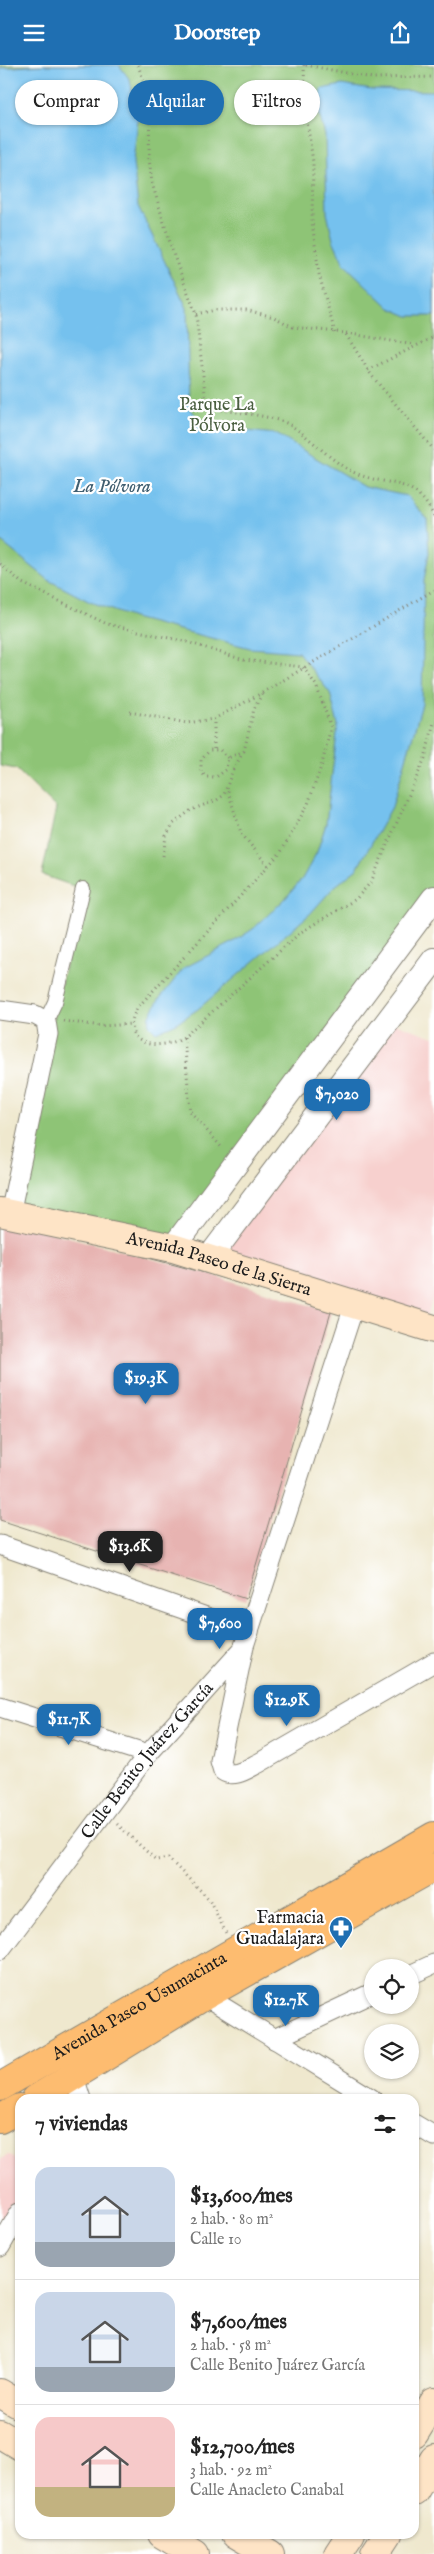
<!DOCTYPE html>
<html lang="es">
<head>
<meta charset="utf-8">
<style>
	:root { --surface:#fff; --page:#f2f2f2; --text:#222; --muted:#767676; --line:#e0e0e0; --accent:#1f6fb2 }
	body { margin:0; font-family:"IM FELL English",serif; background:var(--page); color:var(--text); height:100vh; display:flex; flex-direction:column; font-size:19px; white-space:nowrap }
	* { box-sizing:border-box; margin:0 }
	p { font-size:16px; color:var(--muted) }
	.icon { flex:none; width:28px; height:28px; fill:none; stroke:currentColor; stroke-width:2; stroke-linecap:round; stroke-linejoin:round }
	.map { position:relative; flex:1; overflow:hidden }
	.drawer { position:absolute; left:15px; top:2029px; width:404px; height:445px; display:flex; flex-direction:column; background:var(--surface); border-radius:15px; box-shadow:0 1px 4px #0004 }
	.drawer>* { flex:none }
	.banner { position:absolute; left:15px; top:15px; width:405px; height:45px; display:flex; gap:10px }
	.controls { position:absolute; left:364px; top:1894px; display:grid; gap:10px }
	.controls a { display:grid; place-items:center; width:55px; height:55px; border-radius:50%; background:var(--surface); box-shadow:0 1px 4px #0004; font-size:25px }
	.price { position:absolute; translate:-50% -42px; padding:0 11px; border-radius:10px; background:var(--accent); color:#fff; font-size:16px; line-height:32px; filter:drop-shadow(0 1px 2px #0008) }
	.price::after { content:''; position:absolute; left:50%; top:30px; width:15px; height:11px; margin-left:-8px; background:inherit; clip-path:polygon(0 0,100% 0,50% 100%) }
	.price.on { background:#222; color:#fff }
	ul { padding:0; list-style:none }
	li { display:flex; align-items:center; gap:15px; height:125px; padding:0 20px }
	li+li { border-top:1px solid var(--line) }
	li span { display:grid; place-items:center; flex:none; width:140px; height:100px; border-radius:15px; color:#555 }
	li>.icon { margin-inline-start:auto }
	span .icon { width:60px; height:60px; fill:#fffc; stroke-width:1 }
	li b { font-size:21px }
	h2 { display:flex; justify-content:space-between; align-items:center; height:60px; padding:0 20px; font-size:21px }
	.chip { padding:0 18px; border-radius:22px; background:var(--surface); box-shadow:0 1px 4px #0004; font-size:18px; line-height:45px }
	.chip.on { background:var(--accent); color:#fff }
	header { display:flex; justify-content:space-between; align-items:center; height:65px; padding:0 20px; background:var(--accent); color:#fff; font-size:22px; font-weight:800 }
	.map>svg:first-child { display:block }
	.built { fill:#f7d0ce }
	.green { fill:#8ec476; stroke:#557049 }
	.water { fill:#74c1ee; stroke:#486e85 }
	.building { fill:#e7b3b1 }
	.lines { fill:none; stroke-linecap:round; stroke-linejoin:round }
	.pedestrian-casing { stroke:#868275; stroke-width:16 }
	.minor-casing { stroke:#868275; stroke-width:21 }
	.tertiary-casing { stroke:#868275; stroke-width:26 }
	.secondary-casing { stroke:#868275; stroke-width:30 }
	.primary-casing { stroke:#868275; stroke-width:30 }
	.path { stroke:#868275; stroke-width:3; stroke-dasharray:1 4; stroke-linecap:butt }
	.pedestrian { stroke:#fff; stroke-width:14 }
	.minor { stroke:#fff; stroke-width:19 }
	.tertiary { stroke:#fff; stroke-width:24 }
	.secondary { stroke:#fee4c6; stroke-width:28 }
	.primary { stroke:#fdbc70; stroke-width:28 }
	.labels { text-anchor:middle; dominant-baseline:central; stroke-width:4.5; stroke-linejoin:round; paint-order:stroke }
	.park-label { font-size:18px; fill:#4a5f40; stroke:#fff }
	.street-label { font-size:18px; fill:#1c1c1c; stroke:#fff }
	.poi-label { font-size:18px; fill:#1c1c1c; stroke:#fff; text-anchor:end }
	.water-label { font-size:19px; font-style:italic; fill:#3f5e70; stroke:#fff }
</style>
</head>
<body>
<header><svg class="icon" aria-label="menu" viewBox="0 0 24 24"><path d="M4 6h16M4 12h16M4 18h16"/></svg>Doorstep<svg class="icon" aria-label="share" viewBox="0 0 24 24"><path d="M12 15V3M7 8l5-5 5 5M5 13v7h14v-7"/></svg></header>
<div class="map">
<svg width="434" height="2489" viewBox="0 0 434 2489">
	<rect width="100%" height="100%" fill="#fff"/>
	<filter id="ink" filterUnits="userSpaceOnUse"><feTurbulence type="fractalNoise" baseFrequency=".02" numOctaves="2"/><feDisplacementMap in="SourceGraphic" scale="10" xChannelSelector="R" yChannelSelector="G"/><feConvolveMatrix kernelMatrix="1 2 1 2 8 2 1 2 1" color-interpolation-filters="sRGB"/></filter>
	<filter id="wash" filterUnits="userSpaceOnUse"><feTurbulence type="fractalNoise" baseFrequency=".0096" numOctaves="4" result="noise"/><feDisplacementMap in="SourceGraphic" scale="20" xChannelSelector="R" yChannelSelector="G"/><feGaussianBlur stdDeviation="1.12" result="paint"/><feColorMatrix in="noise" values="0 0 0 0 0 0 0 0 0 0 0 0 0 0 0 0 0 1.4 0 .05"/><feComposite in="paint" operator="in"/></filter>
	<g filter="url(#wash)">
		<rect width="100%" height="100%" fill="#efe8ce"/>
		<path class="built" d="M388 956 434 972V1230L423 1261 209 1193Z
			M8 2090 20 2097V2129L0 2163V2095Z"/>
		<path class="green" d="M0 0H434V833L173 1183 10 1149 82 824 42 810 56 743 16 704 0 701Z"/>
		<path class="water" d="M42 0H119L130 15 138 55 133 97 138 141 187 243 189 343 207 362 276 369 364 422 407 431 427 454 429 488 424 515 422 639 392 742 357 804 334 822 310 849 198 944 177 958 156 967 149 960 150 950 160 933 184 903 230 879 253 864 284 835 302 814 317 787 326 759 338 660 330 628 298 587 250 583 133 553 90 537 50 516 0 476V3Z
			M342 20 372 25 434 26V251H408L390 243 344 199 333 175 327 148 325 70 318 45 321 24Z"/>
		<g id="blocks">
			<path class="building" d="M0 1156 19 1159 209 1209 331 1247 246 1534 0 1455Z"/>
		</g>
	</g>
	<g filter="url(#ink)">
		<use href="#blocks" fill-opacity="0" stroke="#868275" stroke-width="1"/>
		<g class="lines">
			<g class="pedestrian-casing">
				<path id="pedestrian" d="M46 956 55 937 83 824"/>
			</g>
			<g class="minor-casing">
				<g id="minor">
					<path d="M0 945 35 950 46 956 48 969 10 1149"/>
					<path d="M0 1480 249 1567"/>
					<path d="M243 1586 220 1696 223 1706C235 1714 248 1703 259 1698L434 1597"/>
					<path d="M0 1642 148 1689"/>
					<path id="s1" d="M0 1885 148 1689 243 1584 355 1238"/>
					<path d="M410 1910 434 1899"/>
					<path d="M197 1926 372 2034"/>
					<path d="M274 1974 372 1928"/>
					<path d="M74 2012 81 2034"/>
					<path d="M414 2059 434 2071"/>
					<path d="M0 2182 20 2147"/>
				</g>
			</g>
			<g class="tertiary-casing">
				<path id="tertiary" d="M173 1183 434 833
					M209 1193 434 895"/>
			</g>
			<g class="secondary-casing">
				<g id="secondary">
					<path id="s2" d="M0 1147 173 1183 434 1264"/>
					<path d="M0 2328 20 2340"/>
					<path d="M0 2369 20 2381"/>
					<path d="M414 2369 434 2337"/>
					<path d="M414 2427 434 2394"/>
					<path d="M162 2469 195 2489"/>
					<path d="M236 2469 270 2489"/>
					<path d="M338 2489 351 2469"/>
					<path d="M375 2489 388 2469"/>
				</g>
			</g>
			<g class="primary-casing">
				<g id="primary">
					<path id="s3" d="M0 2022 434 1771"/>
					<path d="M36 2034 204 1931 434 1802"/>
					<path d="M0 2054 20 2043"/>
				</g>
			</g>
			<path class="path" d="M138 0 150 35 149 93 152 118 174 191 196 249 206 337 216 344C234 347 275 351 290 360 313 374 331 397 355 408 389 423 415 410 434 452
				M304 0 305 42 313 97 312 157 319 209 335 268
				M306 0 372 13 434 12
				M196 249 216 245H246L274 252 293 262 345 268 372 311 434 385
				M346 268 414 280
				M368 305 434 272
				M0 499 22 518 107 559 187 577 244 595 303 602 316 620 331 662 322 699 308 739 281 787 138 942C115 979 158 988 184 972L301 867 356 834 371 817 425 693 434 657
				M130 647 187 658 214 654 262 628 434 525
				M214 684V654
				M228 693 220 685H210L201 695V707L206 712H216L226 705 228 693 244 686 254 644 262 629
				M228 726 241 768 268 801
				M163 791 166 771 173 759 191 745 217 735 224 730 232 707 242 689
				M63 956 102 961 132 959
				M184 972 190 1046 223 1084
				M117 1759 156 1795 168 1793 209 1834 226 1868"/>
			<use href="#pedestrian" class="pedestrian"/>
			<use href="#minor" class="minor"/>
			<use href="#tertiary" class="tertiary"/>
			<use href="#secondary" class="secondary"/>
			<use href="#primary" class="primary"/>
		</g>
	</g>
	<defs>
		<g id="pharmacy-pin" transform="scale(1.25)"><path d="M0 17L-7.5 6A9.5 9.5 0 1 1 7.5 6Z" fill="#1f6fb2" stroke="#fff"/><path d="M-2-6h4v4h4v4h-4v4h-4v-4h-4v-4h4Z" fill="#fff"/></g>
	</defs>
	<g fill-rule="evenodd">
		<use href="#pharmacy-pin" x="341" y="1863"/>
	</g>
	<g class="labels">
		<g class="park-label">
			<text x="217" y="340">Parque La<tspan x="217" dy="21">Pólvora</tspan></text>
		</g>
		<g class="street-label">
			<text stroke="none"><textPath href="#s2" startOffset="225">Avenida Paseo de la Sierra</textPath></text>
			<text stroke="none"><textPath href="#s1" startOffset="240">Calle Benito Juárez García</textPath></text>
			<text stroke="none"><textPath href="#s3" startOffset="161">Avenida Paseo Usumacinta</textPath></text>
		</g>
		<g class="poi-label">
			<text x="324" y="1853">Farmacia<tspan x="324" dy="21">Guadalajara</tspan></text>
		</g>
		<g class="water-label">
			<text x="112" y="422">La Pólvora</text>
		</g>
	</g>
</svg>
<div class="controls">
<a><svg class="icon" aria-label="locate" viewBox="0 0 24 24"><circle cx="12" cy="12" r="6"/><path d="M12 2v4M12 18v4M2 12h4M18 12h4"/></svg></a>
<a><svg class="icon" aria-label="layers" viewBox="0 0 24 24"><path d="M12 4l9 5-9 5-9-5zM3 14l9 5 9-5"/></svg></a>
</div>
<b class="price" style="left:337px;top:1056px">$7,020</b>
<b class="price" style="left:146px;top:1340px">$19.3K</b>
<b class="price on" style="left:130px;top:1508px">$13.6K</b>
<b class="price" style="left:220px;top:1585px">$7,600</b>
<b class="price" style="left:287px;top:1662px">$12.9K</b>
<b class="price" style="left:69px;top:1681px">$11.7K</b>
<b class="price" style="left:286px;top:1962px">$12.7K</b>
<div class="banner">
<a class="chip">Comprar</a>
<a class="chip on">Alquilar</a>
<a class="chip">Filtros</a>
</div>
<section class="drawer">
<h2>7 viviendas<svg class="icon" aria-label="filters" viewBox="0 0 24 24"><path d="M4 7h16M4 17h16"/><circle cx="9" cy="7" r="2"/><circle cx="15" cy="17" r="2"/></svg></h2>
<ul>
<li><span style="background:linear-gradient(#c9d6e8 75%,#9aa5b1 0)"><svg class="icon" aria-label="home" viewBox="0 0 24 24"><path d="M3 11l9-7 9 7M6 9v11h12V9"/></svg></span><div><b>$13,600/mes</b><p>2 hab. · 80 m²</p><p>Calle 10</p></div></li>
<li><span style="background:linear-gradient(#c9d6e8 75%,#9aa5b1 0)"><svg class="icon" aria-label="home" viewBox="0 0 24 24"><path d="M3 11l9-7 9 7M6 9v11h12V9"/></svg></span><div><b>$7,600/mes</b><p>2 hab. · 58 m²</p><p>Calle Benito Juárez García</p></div></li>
<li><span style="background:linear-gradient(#f6c9c9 70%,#c2b280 0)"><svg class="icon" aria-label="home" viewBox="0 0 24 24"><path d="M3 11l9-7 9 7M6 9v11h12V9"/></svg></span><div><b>$12,700/mes</b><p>3 hab. · 92 m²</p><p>Calle Anacleto Canabal</p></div></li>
</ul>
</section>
</div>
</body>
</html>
